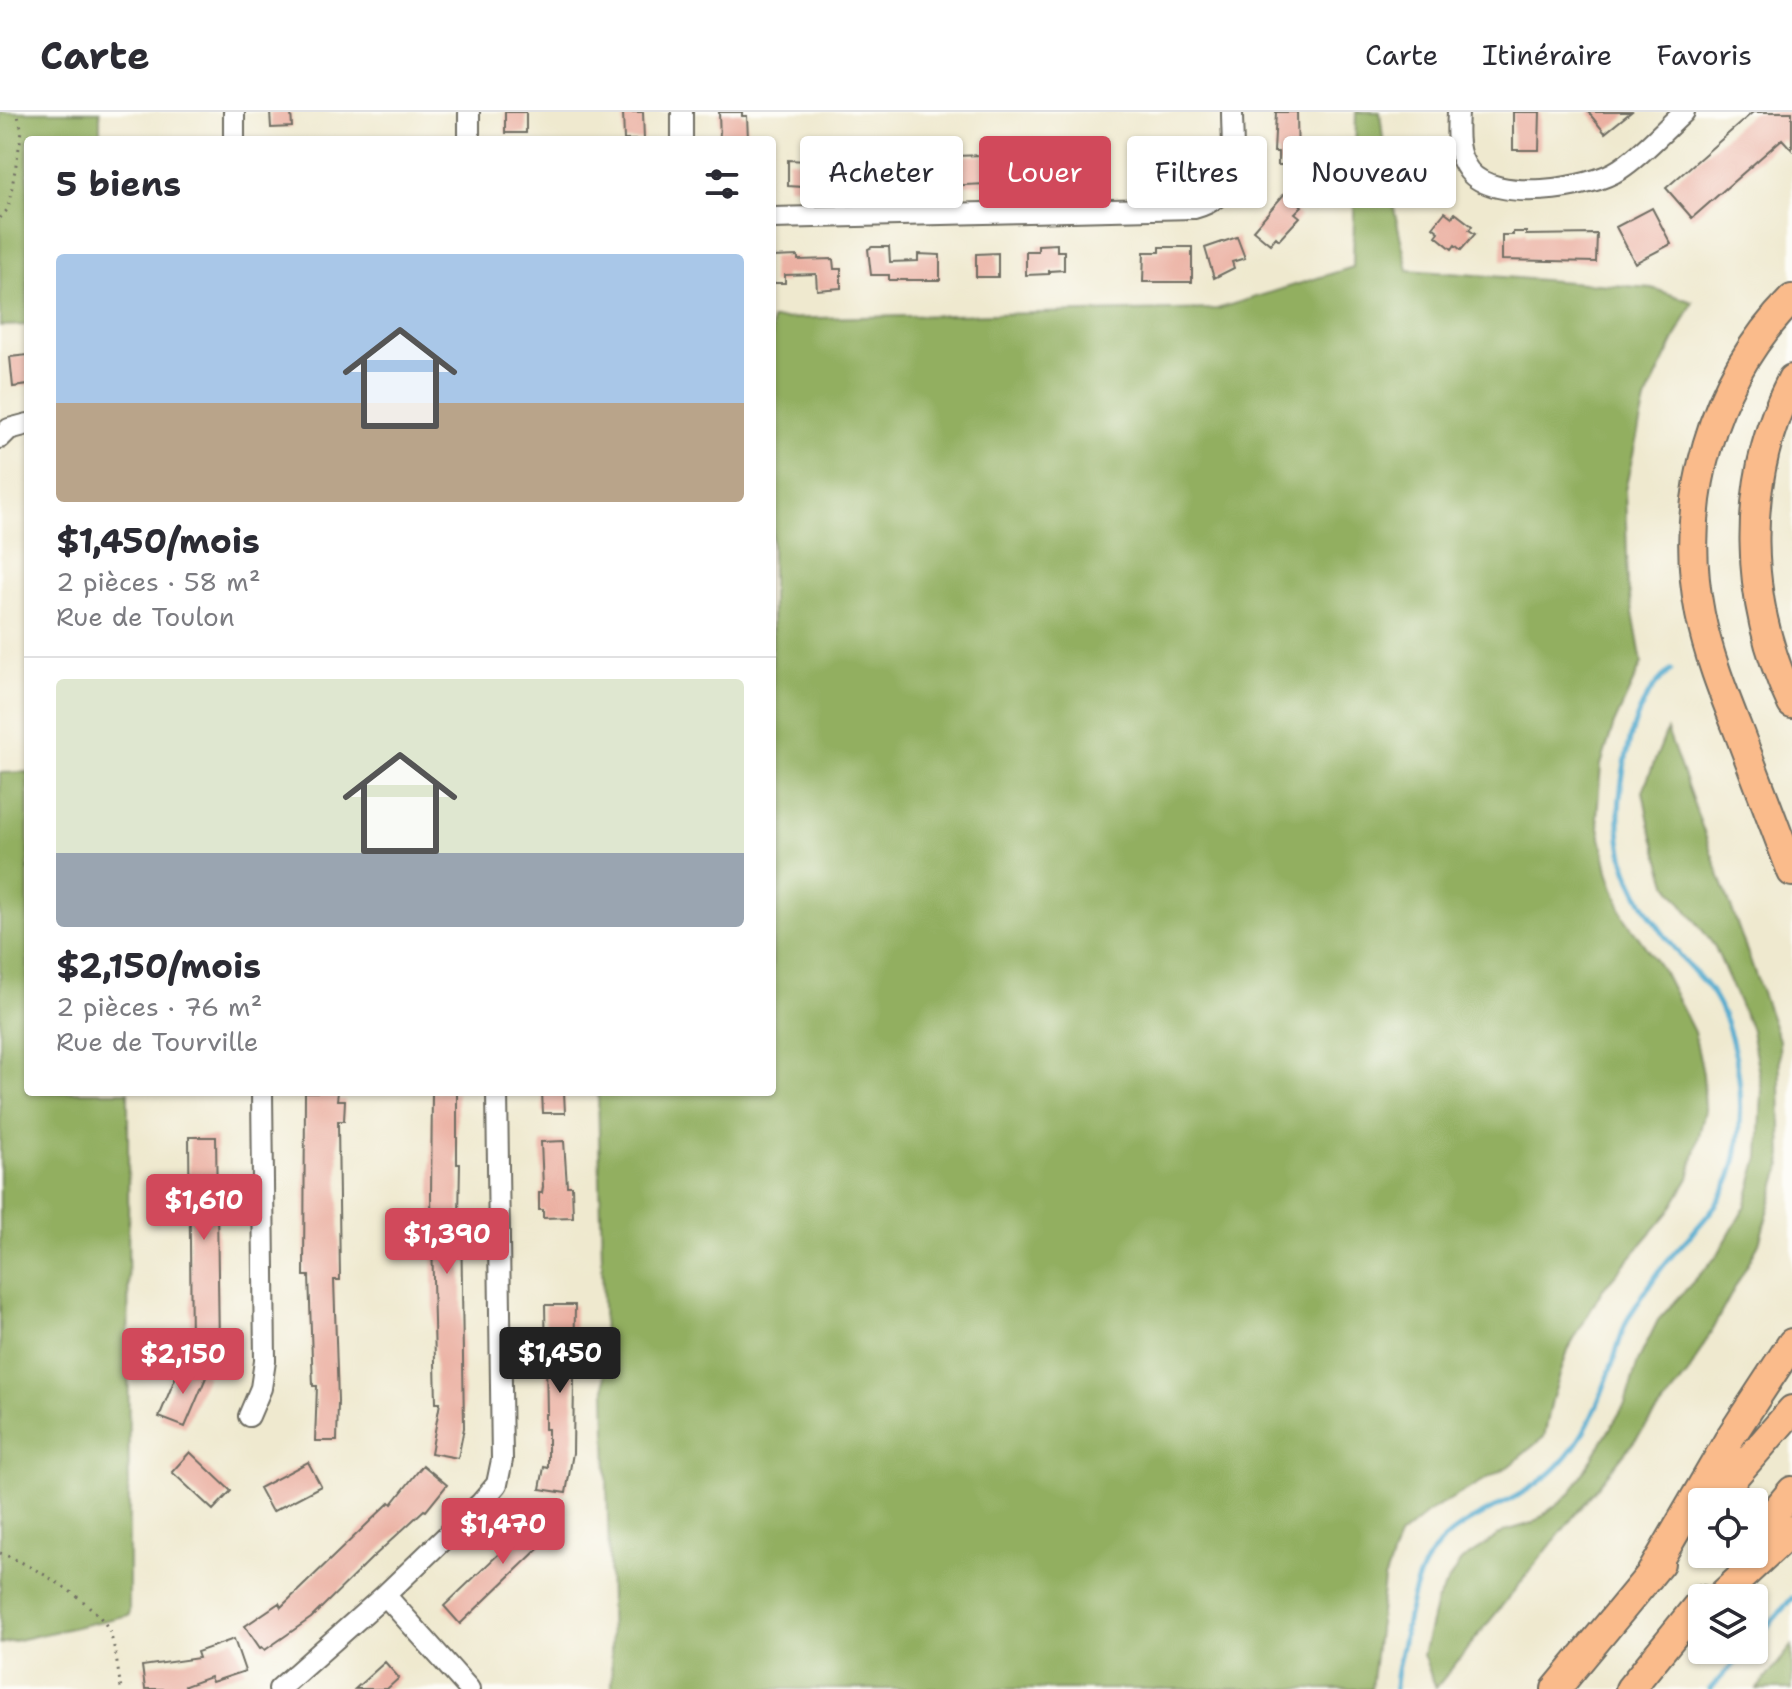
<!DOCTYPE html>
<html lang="fr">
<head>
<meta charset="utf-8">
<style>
	:root { --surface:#fff; --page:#f7f7f7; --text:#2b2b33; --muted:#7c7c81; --line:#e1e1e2; --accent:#d1495b }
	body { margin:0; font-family:"Shantell Sans",sans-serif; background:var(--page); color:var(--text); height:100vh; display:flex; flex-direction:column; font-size:30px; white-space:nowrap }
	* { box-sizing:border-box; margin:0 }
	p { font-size:26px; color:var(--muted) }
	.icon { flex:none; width:44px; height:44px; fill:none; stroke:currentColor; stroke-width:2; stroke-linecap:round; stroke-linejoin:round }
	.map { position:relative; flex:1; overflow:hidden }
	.drawer { position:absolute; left:24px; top:24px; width:752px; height:960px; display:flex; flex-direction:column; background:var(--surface); border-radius:8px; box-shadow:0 2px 6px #0004 }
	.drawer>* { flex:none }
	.guide { position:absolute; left:800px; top:24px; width:760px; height:72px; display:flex; gap:16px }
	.buttons { position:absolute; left:1688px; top:1376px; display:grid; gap:16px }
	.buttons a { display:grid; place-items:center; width:80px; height:80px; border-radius:8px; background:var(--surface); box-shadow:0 2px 6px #0004; font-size:40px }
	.price { position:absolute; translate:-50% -68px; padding:0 18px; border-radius:8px; background:var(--accent); color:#fff; font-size:26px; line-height:52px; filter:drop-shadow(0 2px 4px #0008) }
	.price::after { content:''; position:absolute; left:50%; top:48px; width:24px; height:18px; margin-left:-12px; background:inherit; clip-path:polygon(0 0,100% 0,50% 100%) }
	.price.selected { background:#222; color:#fff }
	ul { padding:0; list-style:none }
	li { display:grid; align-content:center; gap:16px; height:424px; padding:0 32px }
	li+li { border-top:2px solid var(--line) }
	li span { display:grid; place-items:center; height:248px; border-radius:8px; color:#555 }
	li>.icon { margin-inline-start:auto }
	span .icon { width:144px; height:144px; fill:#fffc; stroke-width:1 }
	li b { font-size:34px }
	h2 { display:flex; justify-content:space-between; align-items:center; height:96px; padding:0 32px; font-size:34px }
	.chip { padding:0 28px; border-radius:8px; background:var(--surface); box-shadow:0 2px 6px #0004; font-size:28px; line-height:72px }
	.chip.selected { background:var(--accent); color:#fff }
	header { display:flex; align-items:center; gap:48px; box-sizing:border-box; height:112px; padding:0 40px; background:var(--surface); border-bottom:2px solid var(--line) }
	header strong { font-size:38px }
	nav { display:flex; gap:44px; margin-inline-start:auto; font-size:28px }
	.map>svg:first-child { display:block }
	.forest { fill:#92af61; stroke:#5e6d46; stroke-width:2 }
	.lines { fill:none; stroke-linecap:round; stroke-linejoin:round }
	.stream { stroke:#4fa9cd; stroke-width:5 }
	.building { fill:#ebb0a2 }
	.minor-casing { stroke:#706e64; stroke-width:24 }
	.highway-casing { stroke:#706e64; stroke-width:32 }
	.path { stroke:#706e64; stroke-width:3; stroke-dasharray:2 6; stroke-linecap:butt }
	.minor { stroke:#fff; stroke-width:20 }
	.highway { stroke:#fabb8b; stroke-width:28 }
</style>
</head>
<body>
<header>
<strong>Carte</strong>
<nav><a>Carte</a><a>Itinéraire</a><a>Favoris</a></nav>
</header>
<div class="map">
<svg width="1792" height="1577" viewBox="0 0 1792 1577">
	<rect width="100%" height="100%" fill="#fdfcf7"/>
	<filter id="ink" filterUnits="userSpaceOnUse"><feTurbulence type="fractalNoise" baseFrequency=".0125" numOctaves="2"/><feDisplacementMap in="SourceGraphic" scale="16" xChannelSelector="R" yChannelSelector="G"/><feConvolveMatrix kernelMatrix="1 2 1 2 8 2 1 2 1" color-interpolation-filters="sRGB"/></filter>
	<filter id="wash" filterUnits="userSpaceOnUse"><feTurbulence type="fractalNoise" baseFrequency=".006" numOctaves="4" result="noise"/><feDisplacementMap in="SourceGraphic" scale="32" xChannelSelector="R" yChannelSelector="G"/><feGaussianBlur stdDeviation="1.8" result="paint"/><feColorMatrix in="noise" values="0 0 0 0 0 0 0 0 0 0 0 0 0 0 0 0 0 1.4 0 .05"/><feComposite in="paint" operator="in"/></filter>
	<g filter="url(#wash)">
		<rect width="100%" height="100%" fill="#efe9cf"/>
		<path class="forest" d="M0 0H100V28H28V213L0 214Z
			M1356 0H1380L1388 71 1408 158 1652 176 1693 190 1645 289 1625 378 1628 473 1642 551 1614 612 1601 653 1597 705 1608 759 1624 805 1663 859 1694 920 1703 962 1705 998 1689 1066 1669 1100 1602 1178 1568 1238 1552 1288 1544 1325 1509 1354 1430 1399 1399 1425 1384 1468 1371 1577H612L598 980H772V207L1217 197 1353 155Z
			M1667 618 1779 928 1782 1052 1759 1131 1688 1262 1436 1576 1423 1543 1436 1490 1460 1450 1505 1419 1533 1411 1571 1381 1625 1292 1638 1249 1658 1208 1717 1144 1745 1095 1759 1045 1762 978 1751 918 1715 835 1667 771 1650 715 1643 679Z
			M28 660V980H128L129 1503 0 1532V661Z
			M1792 1534V1577H1757Z"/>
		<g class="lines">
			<path class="stream" d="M1754 1530 1792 1486
				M1395 1577C1395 1561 1400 1545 1403 1530 1413 1479 1417 1442 1465 1412 1496 1393 1531 1381 1557 1355 1586 1327 1600 1287 1613 1250 1618 1235 1622 1218 1629 1204 1640 1188 1651 1170 1663 1154 1694 1116 1729 1092 1737 1040 1745 991 1740 938 1719 893 1709 872 1692 859 1678 841 1621 768 1608 733 1627 641 1633 610 1645 577 1671 558
				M1710 1577 1747 1538"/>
		</g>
		<g id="blocks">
			<path class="building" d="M270 0H291L292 15 271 16Z
				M505 0H526V21H505Z
				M623 0H643L644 28H624Z
				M719 0H742V4H747L748 27 720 28Z
				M1276 0H1297L1298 53H1278V40H1274Z
				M1513 0H1540L1539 38H1513Z
				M1588 0H1631L1605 21Z
				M1753 0H1792V38L1782 27 1692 106 1666 76Z
				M808 32H824V50L826 54 903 51V47H940V40H954V44L985 43 986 51 1037 49V53L1076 51V44L1096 43 1097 67 920 75V69L879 70V76L836 77 788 74V48L808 49Z
				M1427 37 1428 41 1431 40 1436 68H1434L1435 74 1406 81 1398 44Z
				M1286 80 1302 94 1295 101 1300 105 1279 128 1276 125 1270 132 1253 118Z
				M1652 96 1671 132 1635 151 1616 115Z
				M1445 100 1452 105 1455 101 1472 114 1469 118 1475 122 1461 138 1455 133 1452 137 1436 124 1439 120 1433 115Z
				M1513 120H1526V123L1597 122 1596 150 1502 148V123H1513Z
				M1237 125 1245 146 1232 150 1234 156 1214 166 1205 136Z
				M1057 132V139H1064V158L1049 159V162L1026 163V139H1038V133Z
				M872 135H889L890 150 918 149V142L940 143V168H889V163H871L868 137Z
				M1160 135H1192V170H1143L1144 140H1160Z
				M998 141V165H976V142Z
				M798 144V148L833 147 834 157H841V176L817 178 816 162 785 163V171H772V145Z
				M28 243V273L13 275 10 245Z
				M305 980H338L337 988H345L344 1009H338L340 1168H334L338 1289 337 1329H315L317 1274H313L309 1164H304Z
				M432 980H457V1052H460L459 1105H461L464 1316 458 1346 431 1341 440 1291H436L431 1085Z
				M542 980H564L565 1001H543Z
				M189 1025H216L219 1233 191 1234Z
				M564 1029 567 1074H572L573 1105 543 1106V1098H539V1081H542L543 1075 541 1030Z
				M545 1193H575L573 1341 566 1381 540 1377 544 1355 548 1356V1317H545V1302H547Z
				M181 1252 207 1263 185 1315 159 1305Z
				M190 1340 231 1379 213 1398 172 1360Z
				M308 1350 321 1374 272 1400 259 1376Z
				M423 1353 447 1373 426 1399 424 1398 372 1446 311 1506 265 1538 262 1535 260 1536 245 1514 279 1491 281 1495 390 1390 392 1392Z
				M540 1393 559 1407 539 1436 460 1512 444 1494 507 1434 510 1436Z
				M234 1527 245 1559 212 1570 210 1565 185 1574 186 1577H145L142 1554 199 1546 197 1540Z
				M385 1550 399 1566 387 1577H355Z"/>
		</g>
	</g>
	<g filter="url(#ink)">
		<use href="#blocks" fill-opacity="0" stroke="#706e64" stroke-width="2"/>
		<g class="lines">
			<g class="minor-casing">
				<path id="minor" d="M234 0V28
					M469 0V28
					M682 0V28
					M1458 0C1457 21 1455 41 1469 59 1494 91 1589 78 1620 57 1643 42 1663 19 1684 0
					M772 106 1194 96C1242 84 1232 39 1232 0
					M0 326 9 317 28 312
					M249 1304 261 1276 265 1249 262 980
					M385 1483 469 1577
					M279 1577 385 1483 481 1391 497 1372 502 1348 497 980"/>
			</g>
			<g class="highway-casing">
				<path id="highway" d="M1792 187C1711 269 1678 389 1700 502 1708 542 1723 580 1738 618 1756 665 1774 712 1792 760
					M1792 267C1740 369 1744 490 1792 592
					M1712 1390 1792 1298
					M1754 1425 1792 1379
					M1649 1465 1731 1324 1792 1231
					M1719 1486 1792 1418
					M1556 1577 1660 1451
					M1630 1577 1702 1488"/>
			</g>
			<path class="path" d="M0 106 8 97 22 19 17 0
				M0 1441C29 1451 100 1492 110 1521 116 1538 118 1559 121 1577"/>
			<use href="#minor" class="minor"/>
			<use href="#highway" class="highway"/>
		</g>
	</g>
</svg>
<div class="buttons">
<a><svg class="icon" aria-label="locate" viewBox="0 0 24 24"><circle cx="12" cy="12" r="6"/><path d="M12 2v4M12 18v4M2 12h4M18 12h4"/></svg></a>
<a><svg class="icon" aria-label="layers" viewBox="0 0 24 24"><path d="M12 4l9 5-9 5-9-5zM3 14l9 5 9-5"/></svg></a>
</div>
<b class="price" style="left:204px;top:1130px">$1,610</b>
<b class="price" style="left:447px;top:1164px">$1,390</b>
<b class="price selected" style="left:560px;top:1283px">$1,450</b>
<b class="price" style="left:183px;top:1284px">$2,150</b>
<b class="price" style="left:503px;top:1454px">$1,470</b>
<div class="guide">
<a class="chip">Acheter</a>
<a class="chip selected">Louer</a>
<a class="chip">Filtres</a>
<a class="chip">Nouveau</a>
</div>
<section class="drawer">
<h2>5 biens<svg class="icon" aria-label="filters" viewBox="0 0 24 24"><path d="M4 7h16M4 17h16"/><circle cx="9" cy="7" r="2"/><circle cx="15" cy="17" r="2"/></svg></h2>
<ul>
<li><span style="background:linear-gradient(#a9c7e8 60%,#b9a48a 0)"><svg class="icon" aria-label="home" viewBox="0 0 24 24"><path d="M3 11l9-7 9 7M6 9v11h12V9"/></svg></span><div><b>$1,450/mois</b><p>2 pièces · 58 m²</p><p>Rue de Toulon</p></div></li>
<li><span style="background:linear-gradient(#dfe7d0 70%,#9aa5b1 0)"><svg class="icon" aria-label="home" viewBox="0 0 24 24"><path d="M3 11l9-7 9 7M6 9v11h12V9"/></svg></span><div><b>$2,150/mois</b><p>2 pièces · 76 m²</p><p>Rue de Tourville</p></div></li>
</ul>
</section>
</div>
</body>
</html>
